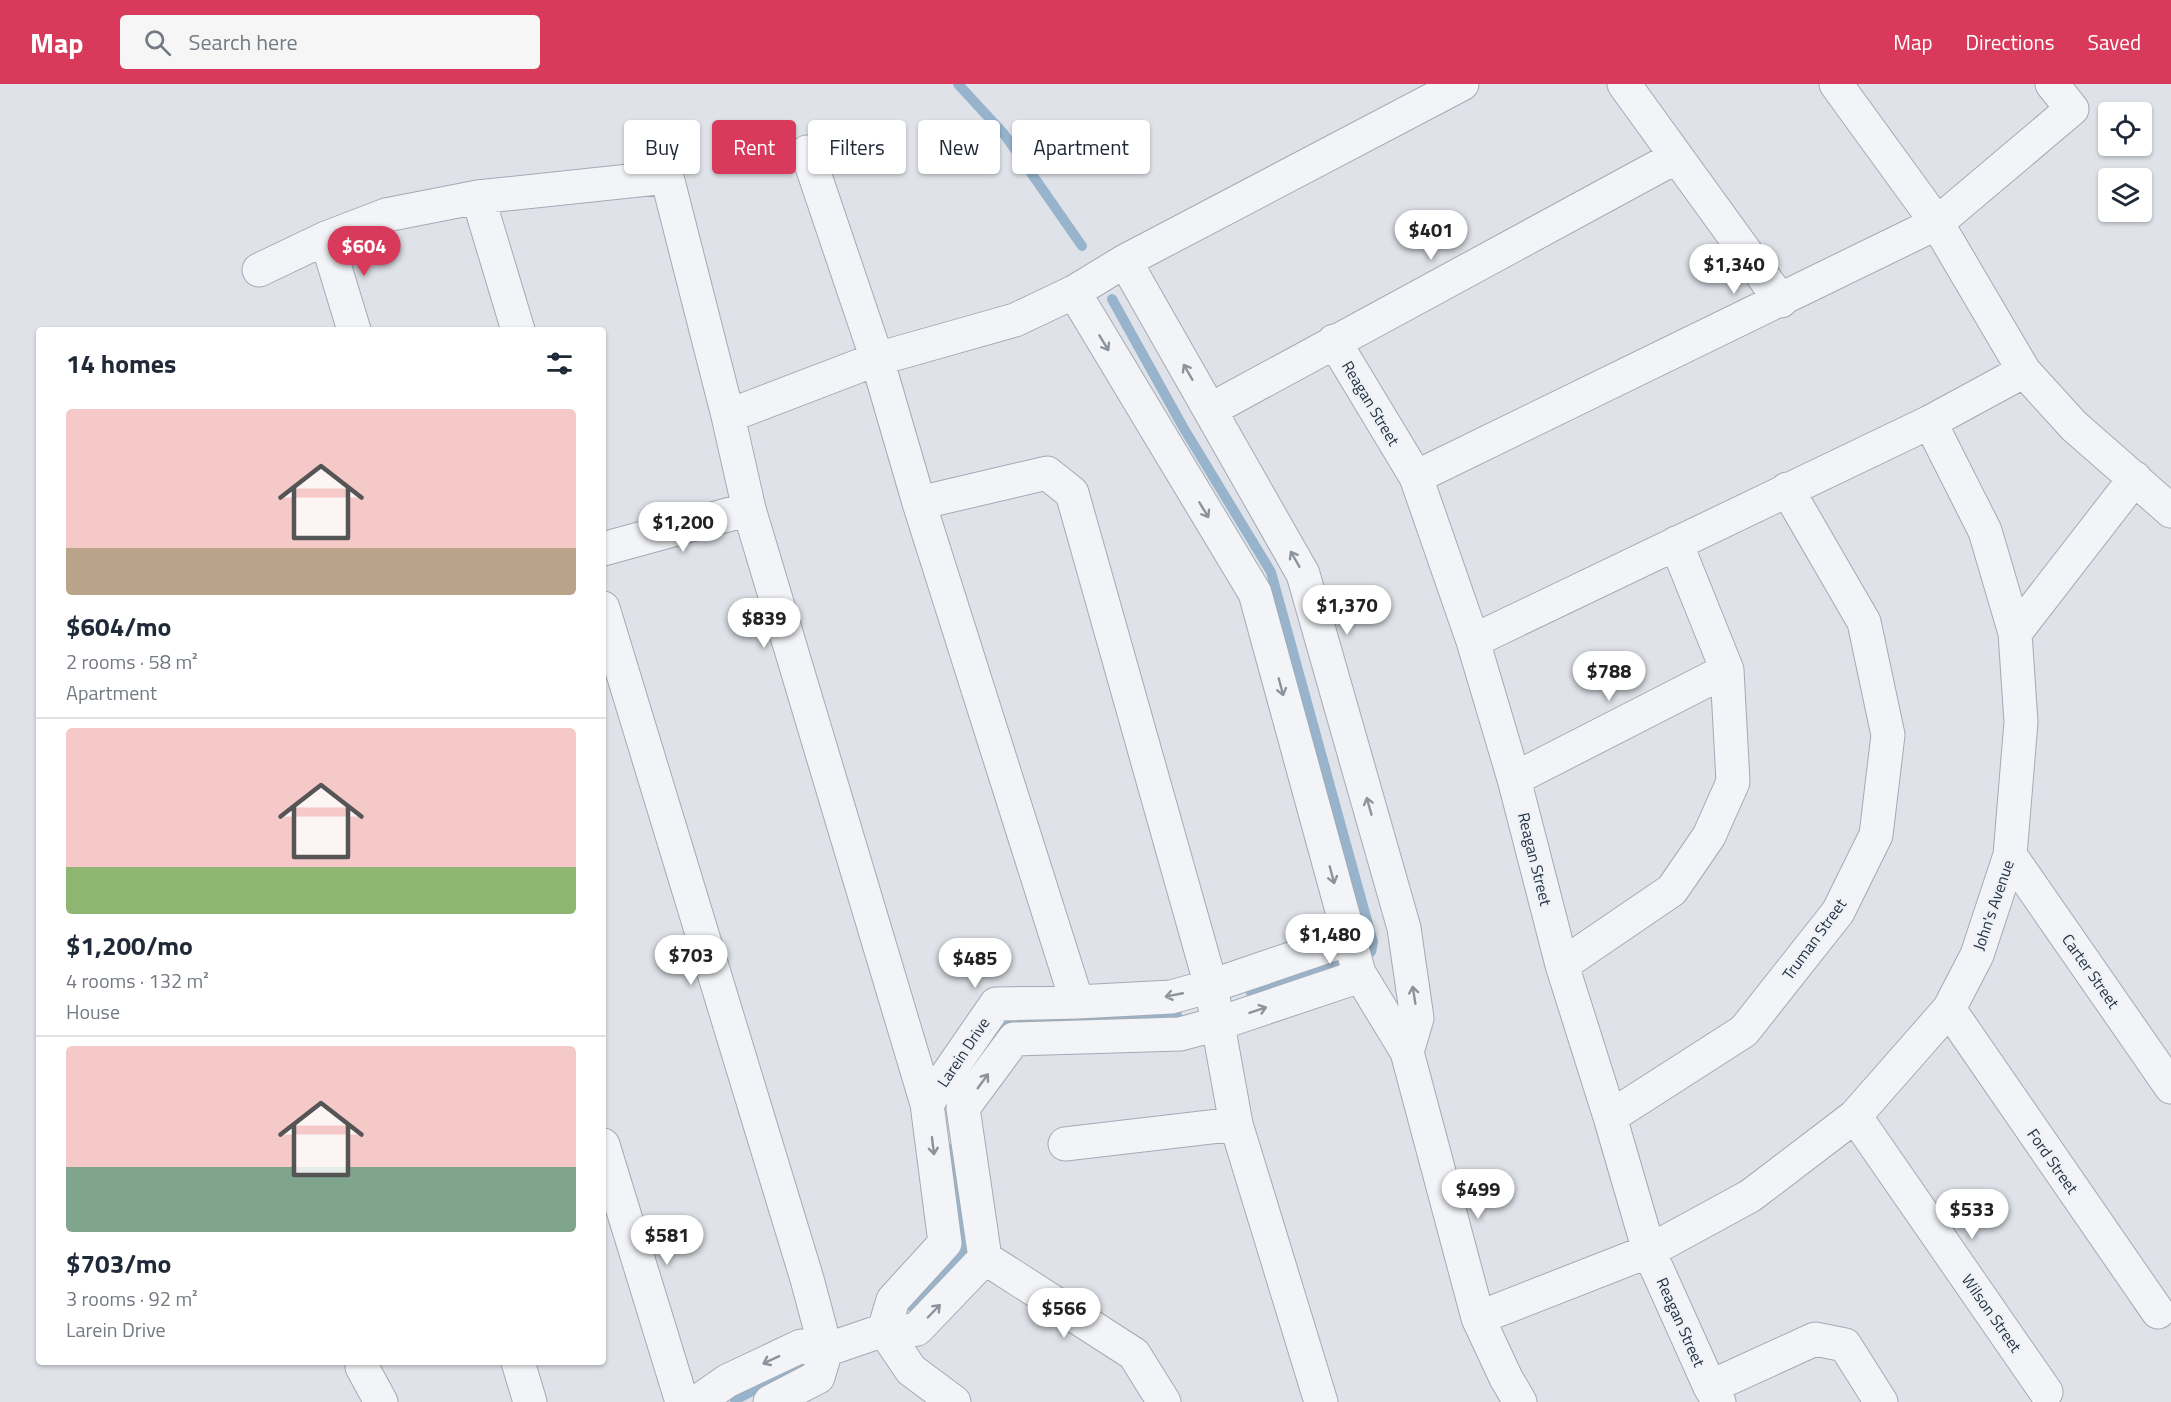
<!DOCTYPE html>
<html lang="en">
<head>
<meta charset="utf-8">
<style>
	:root { --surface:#fff; --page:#f6f6f7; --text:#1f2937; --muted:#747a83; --line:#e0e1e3; --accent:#d9395a }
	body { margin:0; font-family:"Titillium Web",sans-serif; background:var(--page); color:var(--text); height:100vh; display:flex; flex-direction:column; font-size:22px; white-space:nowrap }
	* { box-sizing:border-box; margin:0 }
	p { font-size:20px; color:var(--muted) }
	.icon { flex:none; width:33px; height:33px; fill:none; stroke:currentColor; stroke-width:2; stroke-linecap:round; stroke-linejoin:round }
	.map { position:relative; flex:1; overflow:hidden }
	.side { position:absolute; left:36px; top:243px; width:570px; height:1038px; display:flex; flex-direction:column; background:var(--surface); border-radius:6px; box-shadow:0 2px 4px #0004 }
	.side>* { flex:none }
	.top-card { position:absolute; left:624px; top:36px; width:570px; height:54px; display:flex; gap:12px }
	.tools { position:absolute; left:2098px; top:18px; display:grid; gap:12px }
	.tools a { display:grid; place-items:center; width:54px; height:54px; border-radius:6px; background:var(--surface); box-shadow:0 2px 4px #0004; font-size:30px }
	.price { position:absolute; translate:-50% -51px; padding:0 14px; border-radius:21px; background:#fff; color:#222; font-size:20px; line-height:39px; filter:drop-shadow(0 2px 3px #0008) }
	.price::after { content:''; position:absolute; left:50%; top:36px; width:18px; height:14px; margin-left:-9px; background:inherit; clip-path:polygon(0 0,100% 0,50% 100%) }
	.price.active { background:var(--accent); color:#fff }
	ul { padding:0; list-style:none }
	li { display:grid; align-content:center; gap:12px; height:318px; padding:0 30px }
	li+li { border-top:2px solid var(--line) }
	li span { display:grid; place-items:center; height:186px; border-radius:6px; color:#555 }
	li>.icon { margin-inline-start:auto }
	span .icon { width:108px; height:108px; fill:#fffc; stroke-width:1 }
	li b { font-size:26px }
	h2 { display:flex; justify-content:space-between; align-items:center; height:72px; padding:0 30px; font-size:26px }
	.chip { padding:0 21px; border-radius:6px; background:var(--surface); box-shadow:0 2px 4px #0004; font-size:21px; line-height:54px }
	.chip.active { background:var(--accent); color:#fff }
	header { display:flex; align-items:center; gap:36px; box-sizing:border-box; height:84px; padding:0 30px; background:var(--accent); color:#fff }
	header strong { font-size:28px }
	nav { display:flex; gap:33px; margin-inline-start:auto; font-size:21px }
	.search { width:420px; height:54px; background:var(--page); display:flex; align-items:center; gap:15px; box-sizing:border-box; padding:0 21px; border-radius:6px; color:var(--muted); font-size:22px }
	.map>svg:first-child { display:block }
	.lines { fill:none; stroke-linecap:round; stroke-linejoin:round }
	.stream { stroke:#97b4cc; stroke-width:10 }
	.minor-casing { stroke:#a4aab4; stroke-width:35 }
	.minor { stroke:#f2f4f7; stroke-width:33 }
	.oneway { stroke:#8c939c }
	.labels { text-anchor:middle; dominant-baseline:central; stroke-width:4.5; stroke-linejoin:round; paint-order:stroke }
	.street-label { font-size:16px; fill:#263242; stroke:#eef2f7 }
</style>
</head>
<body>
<header>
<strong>Map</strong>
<div class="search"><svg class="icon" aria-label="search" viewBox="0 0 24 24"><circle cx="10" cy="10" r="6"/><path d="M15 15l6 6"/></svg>Search here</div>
<nav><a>Map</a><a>Directions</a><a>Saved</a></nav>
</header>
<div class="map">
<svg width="2171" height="1318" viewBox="0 0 2171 1318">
	<rect width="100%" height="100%" fill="#dfe3e9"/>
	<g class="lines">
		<path class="stream" d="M958 0 1004 50 1082 162
			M1112 215 1183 343 1271 488 1373 858 1371 868 1251 909
			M972 985 1004 939 1177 931
			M910 1222 964 1165 952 1065
			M735 1316 803 1280"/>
		<g class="minor-casing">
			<path id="minor" d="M1624 0 1781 217
				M1836 0 1937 139 2024 287 2074 342 2171 427
				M807 68 877 275 919 419 1077 918
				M478 113 518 246
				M326 154 354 246
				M1125 177 1303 490 1404 844 1417 934 1407 968
				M259 186 326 154 386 131 478 113 667 93 728 332 749 425 927 1020
				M1074 208 1255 509 1359 889 1407 968 1478 1234 1506 1294 1520 1318
				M1334 257 1416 393 1473 557 1514 695 1562 881 1610 1033 1649 1167 1710 1303 1719 1318
				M1210 326 1676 73
				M728 332 877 275 1015 236 1074 208 1125 177 1462 0
				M1416 393 1937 139 2072 25 2052 0
				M919 419 1047 389 1072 409 1211 902 1236 1040 1321 1318
				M603 465 749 425
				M603 524 807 1195 826 1266 818 1293 770 1318
				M2015 549 2135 394
				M1473 557 1930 338 2024 287
				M1514 695 1727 586
				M2010 771 2171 1003
				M1562 881 1672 806 1709 752 1733 698 1727 586 1676 459
				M1949 925 2158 1228
				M1855 1032 2046 1308
				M1610 1033 1744 947 1838 828 1876 751 1888 651 1864 538 1787 405
				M1065 1060 1236 1040
				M603 1061 682 1318
				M985 1174 1134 1270 1164 1318
				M1478 1234 1649 1167 1750 1112 1855 1032 1949 925 1977 871 2010 771 2021 638 2015 549 1985 447 1930 338
				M884 1246 893 1216 945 1159 927 1020 996 920 1077 918 1171 913 1211 902 1349 855
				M884 1246 911 1286 954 1318
				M518 1278 530 1318
				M362 1283 381 1318
				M1710 1303 1815 1255 1845 1261 1881 1318
				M697 1318 727 1297 801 1262 826 1266 884 1246 902 1248 917 1245 985 1174 963 1024 1014 955 1180 950 1217 940 1360 892"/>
		</g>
		<use href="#minor" class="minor"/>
	</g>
	<defs><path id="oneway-shaft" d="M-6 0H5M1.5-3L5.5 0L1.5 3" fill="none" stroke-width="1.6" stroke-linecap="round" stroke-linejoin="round" transform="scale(1.5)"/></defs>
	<g class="oneway">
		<use href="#oneway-shaft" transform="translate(1104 259) rotate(59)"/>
		<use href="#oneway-shaft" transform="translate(1188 288) rotate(-120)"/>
		<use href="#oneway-shaft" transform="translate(1204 426) rotate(59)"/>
		<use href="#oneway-shaft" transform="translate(1295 475) rotate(-120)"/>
		<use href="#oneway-shaft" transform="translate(1281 603) rotate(75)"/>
		<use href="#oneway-shaft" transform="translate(1369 722) rotate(-106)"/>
		<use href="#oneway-shaft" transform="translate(1332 791) rotate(75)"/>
		<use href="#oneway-shaft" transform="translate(1174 911) rotate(169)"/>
		<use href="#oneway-shaft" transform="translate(1414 911) rotate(-99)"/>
		<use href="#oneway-shaft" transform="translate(1258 926) rotate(-18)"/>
		<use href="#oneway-shaft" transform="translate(983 997) rotate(-54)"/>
		<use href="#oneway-shaft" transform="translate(933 1062) rotate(83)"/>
		<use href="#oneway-shaft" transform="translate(934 1227) rotate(-46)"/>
		<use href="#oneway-shaft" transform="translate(771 1276) rotate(155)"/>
	</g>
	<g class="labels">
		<g class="street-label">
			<text transform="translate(1371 319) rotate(59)">Reagan Street</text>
			<text transform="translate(1535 775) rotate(76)">Reagan Street</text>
			<text transform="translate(1993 821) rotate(-71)">John's Avenue</text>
			<text transform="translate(1814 855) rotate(-54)">Truman Street</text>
			<text transform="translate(2091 887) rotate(55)">Carter Street</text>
			<text transform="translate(963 968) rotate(-56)">Larein Drive</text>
			<text transform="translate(2053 1077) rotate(55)">Ford Street</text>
			<text transform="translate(1992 1229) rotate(55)">Wilson Street</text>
			<text transform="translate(1681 1238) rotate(66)">Reagan Street</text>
		</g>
	</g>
</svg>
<div class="tools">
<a><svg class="icon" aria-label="locate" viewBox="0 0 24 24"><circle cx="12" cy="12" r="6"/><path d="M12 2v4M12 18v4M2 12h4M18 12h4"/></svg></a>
<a><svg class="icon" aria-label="layers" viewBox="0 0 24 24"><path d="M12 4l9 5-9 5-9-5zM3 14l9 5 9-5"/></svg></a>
</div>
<b class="price" style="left:1431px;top:177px">$401</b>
<b class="price active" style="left:364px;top:193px">$604</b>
<b class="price" style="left:1734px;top:211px">$1,340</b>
<b class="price" style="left:683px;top:469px">$1,200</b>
<b class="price" style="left:1347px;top:552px">$1,370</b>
<b class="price" style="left:764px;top:565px">$839</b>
<b class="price" style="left:1609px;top:618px">$788</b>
<b class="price" style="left:1330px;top:881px">$1,480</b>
<b class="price" style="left:691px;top:902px">$703</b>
<b class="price" style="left:975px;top:905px">$485</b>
<b class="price" style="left:1478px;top:1136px">$499</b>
<b class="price" style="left:1972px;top:1156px">$533</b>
<b class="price" style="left:667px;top:1182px">$581</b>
<b class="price" style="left:1064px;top:1255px">$566</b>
<div class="top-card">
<a class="chip">Buy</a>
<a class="chip active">Rent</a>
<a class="chip">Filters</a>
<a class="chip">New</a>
<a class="chip">Apartment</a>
</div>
<section class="side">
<h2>14 homes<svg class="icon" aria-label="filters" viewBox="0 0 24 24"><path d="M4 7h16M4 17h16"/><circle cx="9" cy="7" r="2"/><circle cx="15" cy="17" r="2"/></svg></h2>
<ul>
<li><span style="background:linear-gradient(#f6c9c9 75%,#b9a48a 0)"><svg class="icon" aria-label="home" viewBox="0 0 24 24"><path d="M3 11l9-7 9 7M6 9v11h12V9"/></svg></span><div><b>$604/mo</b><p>2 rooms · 58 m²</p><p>Apartment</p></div></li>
<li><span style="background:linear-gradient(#f6c9c9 75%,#8fb573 0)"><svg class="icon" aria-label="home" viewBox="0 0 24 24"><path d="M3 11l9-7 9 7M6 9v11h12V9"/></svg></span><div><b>$1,200/mo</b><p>4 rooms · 132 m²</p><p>House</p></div></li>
<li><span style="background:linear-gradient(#f6c9c9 65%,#7fa58c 0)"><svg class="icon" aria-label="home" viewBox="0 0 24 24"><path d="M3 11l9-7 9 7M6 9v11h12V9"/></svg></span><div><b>$703/mo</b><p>3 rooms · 92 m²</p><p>Larein Drive</p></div></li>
</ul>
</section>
</div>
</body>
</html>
